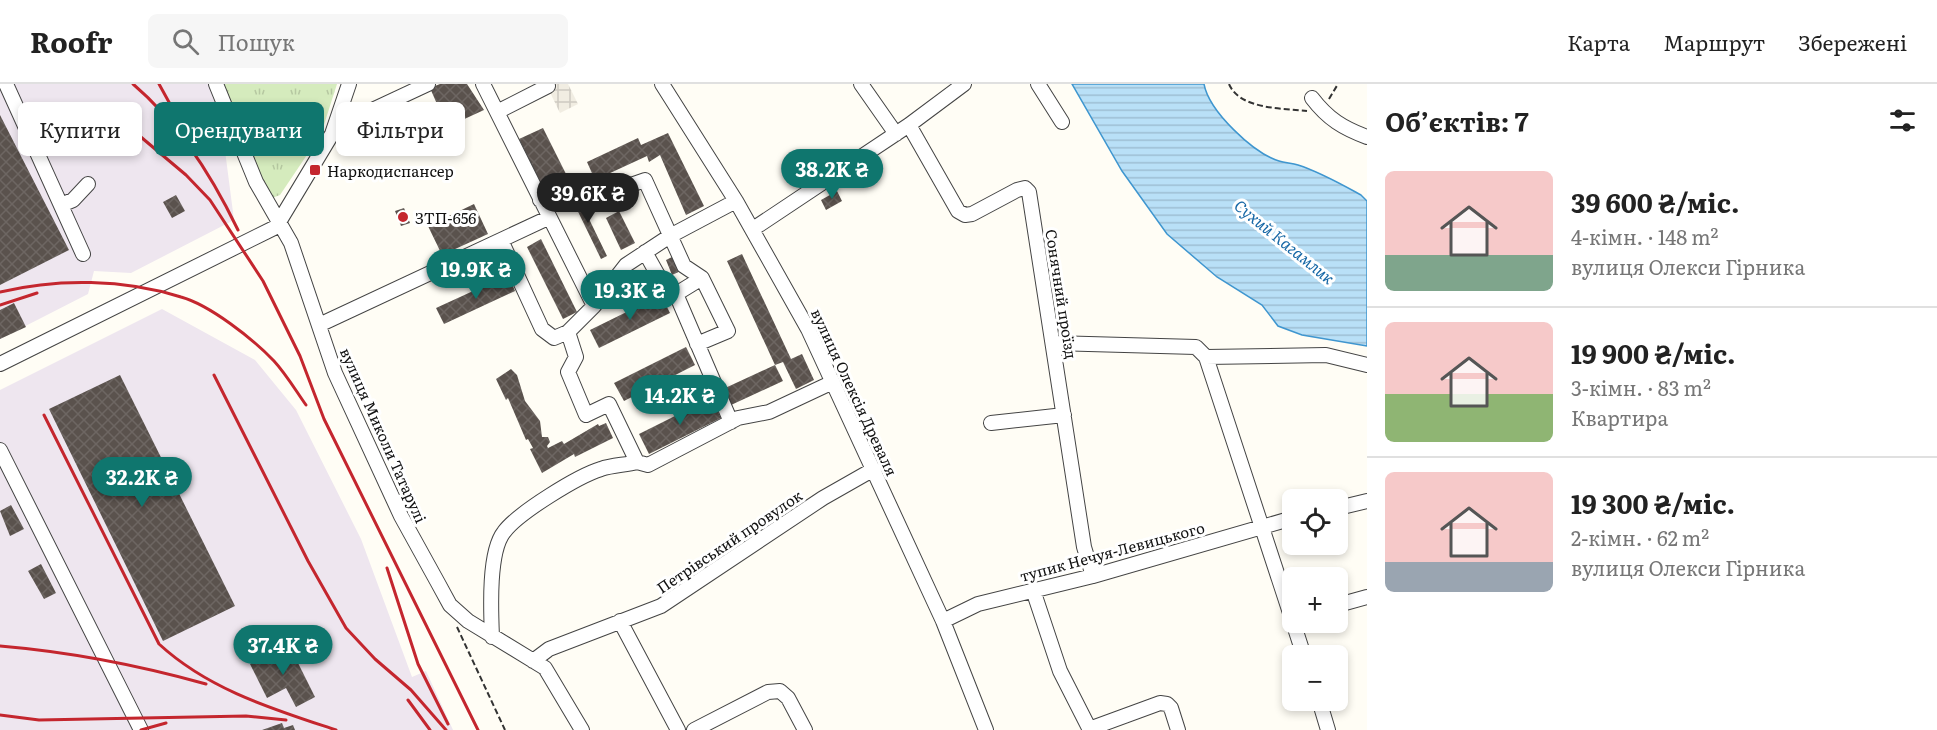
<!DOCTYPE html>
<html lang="uk">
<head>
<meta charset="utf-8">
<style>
	:root { --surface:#fff; --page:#f6f6f6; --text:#222; --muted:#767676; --line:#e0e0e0; --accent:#0f766e }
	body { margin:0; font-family:Literata,serif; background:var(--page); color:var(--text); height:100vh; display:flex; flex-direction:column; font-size:22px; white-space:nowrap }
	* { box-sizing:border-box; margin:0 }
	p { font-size:20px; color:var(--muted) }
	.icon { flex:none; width:33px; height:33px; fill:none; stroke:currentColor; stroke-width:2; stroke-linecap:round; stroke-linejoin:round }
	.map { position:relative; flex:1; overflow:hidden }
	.sheet { display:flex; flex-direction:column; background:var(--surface); width:570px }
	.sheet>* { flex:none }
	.top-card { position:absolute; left:18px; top:18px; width:570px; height:54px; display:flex; gap:12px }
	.tools { position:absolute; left:1282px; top:405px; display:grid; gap:12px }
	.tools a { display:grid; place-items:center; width:66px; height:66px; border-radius:9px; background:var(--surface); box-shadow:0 3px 9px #0003; font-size:30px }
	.price { position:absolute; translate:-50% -51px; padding:0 14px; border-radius:21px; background:var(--accent); color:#fff; font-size:20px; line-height:39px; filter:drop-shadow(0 2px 3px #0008) }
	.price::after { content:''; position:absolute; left:50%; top:36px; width:18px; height:14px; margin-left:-9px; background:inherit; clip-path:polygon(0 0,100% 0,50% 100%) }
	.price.on { background:#222; color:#fff }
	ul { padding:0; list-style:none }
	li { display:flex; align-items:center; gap:18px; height:150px; padding:0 18px }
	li+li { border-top:2px solid var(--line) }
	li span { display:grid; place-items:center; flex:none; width:168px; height:120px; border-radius:9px; color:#555 }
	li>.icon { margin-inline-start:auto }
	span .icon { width:72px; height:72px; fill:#fffc; stroke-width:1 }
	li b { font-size:26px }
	h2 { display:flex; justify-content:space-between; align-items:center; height:72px; padding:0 18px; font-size:26px }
	.pill { padding:0 21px; border-radius:9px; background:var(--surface); box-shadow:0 3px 9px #0003; font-size:21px; line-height:54px }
	.pill.on { background:var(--accent); color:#fff }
	header { display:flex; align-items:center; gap:36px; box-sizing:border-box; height:84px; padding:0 30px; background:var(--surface); border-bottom:2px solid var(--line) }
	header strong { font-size:28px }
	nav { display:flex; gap:33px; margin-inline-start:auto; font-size:21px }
	.search { width:420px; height:54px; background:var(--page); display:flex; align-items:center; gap:15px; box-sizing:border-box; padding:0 21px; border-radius:9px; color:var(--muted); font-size:22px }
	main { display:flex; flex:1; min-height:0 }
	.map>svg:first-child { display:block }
	.industrial { fill:#eee6ef }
	.grass { fill:url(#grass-tufts) }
	.plaza { fill:url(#plaza-grid) }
	.water { fill:url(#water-rules); stroke:#3f96cf; stroke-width:1.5 }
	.building { fill:url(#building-cross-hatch) }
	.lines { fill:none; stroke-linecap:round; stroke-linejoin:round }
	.minor-casing { stroke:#444; stroke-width:16 }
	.path { stroke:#333; stroke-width:2; stroke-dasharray:6 3; stroke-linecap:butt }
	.minor { stroke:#fff; stroke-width:14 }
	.rail { stroke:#c4262e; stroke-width:3 }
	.poi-dot { fill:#c4262e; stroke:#fff; stroke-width:2 }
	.labels { text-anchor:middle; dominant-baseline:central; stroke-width:6; stroke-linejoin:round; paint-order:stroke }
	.poi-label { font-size:15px; fill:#111; stroke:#fff; text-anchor:start }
	.street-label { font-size:15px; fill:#111; stroke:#fff }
	.water-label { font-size:16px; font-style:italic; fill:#1768a6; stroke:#fff }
</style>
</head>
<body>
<header>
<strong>Roofr</strong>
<div class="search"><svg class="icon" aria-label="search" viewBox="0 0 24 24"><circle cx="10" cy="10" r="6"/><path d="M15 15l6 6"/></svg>Пошук</div>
<nav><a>Карта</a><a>Маршрут</a><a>Збережені</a></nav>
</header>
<main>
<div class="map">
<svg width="1367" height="646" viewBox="0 0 1367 646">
	<defs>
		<pattern id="grass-tufts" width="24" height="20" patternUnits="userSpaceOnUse" patternTransform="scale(1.5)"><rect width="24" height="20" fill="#d5ebbd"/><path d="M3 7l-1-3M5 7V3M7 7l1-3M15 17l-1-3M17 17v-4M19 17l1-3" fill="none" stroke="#b6c8a1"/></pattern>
		<pattern id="plaza-grid" width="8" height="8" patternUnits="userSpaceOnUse" patternTransform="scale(1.5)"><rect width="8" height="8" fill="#f1ede2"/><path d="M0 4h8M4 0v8" fill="none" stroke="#cecac1"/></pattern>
		<pattern id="water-rules" width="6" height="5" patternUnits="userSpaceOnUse" patternTransform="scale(1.5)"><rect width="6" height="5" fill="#b9e0f7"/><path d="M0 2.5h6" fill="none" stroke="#9ebfd3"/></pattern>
		<pattern id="building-cross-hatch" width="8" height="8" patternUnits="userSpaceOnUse" patternTransform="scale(1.5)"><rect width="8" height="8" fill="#5a524d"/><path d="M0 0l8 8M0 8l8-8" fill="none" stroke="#6d6662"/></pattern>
	</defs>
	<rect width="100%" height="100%" fill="#fffdf5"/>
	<path class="industrial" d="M0 0H208L220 28 234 136 131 189 94 187 88 210 0 255Z
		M162 225 255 276 296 326 361 455 412 593 426 587 453 646H0V306Z"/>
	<path class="grass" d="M222 0H337L321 50 280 111 272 114 264 104Z"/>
	<path class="plaza" d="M546 0H568L578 20 560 29Z"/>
	<path class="water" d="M1072 0H1204C1209 27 1253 69 1279 77 1285 79 1292 79 1298 81 1320 88 1341 100 1361 111L1367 117V262L1302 251 1278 242 1262 221 1217 193 1167 150 1122 87Z"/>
	<path class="building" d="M440 0H467L484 26 447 43 430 4Z
		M0 31 69 166 0 201Z
		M543 44 570 98 546 110 519 55Z
		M668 49 704 122 686 131 660 71 649 78 647 72 595 96 587 78 638 54 641 61Z
		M575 106 607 172 601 175 569 109Z
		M837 107 842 117 826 126 821 116Z
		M176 111 185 127 172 134 163 118Z
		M474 120 488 150 442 171 428 142Z
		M404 124 410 139 401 142 395 127Z
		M619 127 635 159 621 166 606 134Z
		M541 155 577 228 563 235 527 163Z
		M742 170 791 275 802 270 814 296 796 305 783 278 775 281 783 297 731 321 723 305 775 281 727 177Z
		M676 171 683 186 672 191 666 176Z
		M508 191 515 207 444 240 436 224Z
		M661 211 670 229 599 264 590 246Z
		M14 219 26 243 0 255V226Z
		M686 263 695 281 624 317 614 299Z
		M511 285 517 291 525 317 540 337 542 353H548L550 358 547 362 548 364 562 357 564 360 598 340 599 342 606 339 613 354 575 373 574 370 542 389 530 365 533 364 528 355 526 356 508 314 506 316 496 295Z
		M120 291 235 522 163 557 49 325Z
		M711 314 721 334 649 370 639 350Z
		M11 421 24 445 10 452 0 427Z
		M41 480 56 509 44 515 28 487Z
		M289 561 315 613 296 623 286 604 267 614 250 580Z
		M282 639 284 644 293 641 295 646H262Z"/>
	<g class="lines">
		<g class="minor-casing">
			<path id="minor" d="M6 0 83 170
				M216 0 256 98 291 159 335 289 401 432 438 499 450 521 468 537 545 584 582 646
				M483 0 594 222 626 181 670 152 736 117
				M662 0 736 117 808 245 943 537 986 646
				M861 0 896 50
				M1038 0 1062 38
				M1312 14C1328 35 1343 44 1367 53
				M497 28 548 2
				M909 41 958 127 965 131 972 130 1017 106 1025 104 1029 108 1084 463 1093 492
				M333 49 353 35 428 0
				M540 116 570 103 599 112 645 96 684 182 702 194 728 247 697 260
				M61 121 73 116 88 100
				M753 145 909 41 964 0
				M501 156 542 245 554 254 568 248
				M645 168 664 202 676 210 731 338
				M676 210 702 194
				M594 222 568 248 576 273 568 288 586 331 609 320 637 378 648 381 738 334 769 328 833 298
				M319 241 548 134
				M1053 259 1196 263 1206 273 1293 538
				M1206 273 1326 271 1367 281
				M0 280 276 143 332 50 349 0
				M991 339 1064 331
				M0 366 141 646
				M1338 424 1367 417
				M1033 506 1060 587 1090 646
				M1338 521 1367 513
				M620 537 678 646
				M943 537 978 520 1093 492 1293 434
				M1293 538 1304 572
				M492 553C491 528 488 468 504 448 518 429 578 392 601 385 612 381 626 381 637 378
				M533 577 549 565 661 522 823 414 874 385
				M1319 616 1328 646
				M1089 645 1160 619 1167 620 1171 624 1178 646
				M694 646 768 608 780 607 788 614 805 646"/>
		</g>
		<path class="path" d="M1229 0C1240 26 1283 24 1307 27
			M1329 15 1338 0
			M457 543 505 646"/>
		<use href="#minor" class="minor"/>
		<path class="rail" d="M133 0C179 39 212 92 238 146
			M159 0 186 49
			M110 27 186 91 210 116 263 197 300 272 324 335 478 646
			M0 208C58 194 124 195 181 213 210 221 253 255 274 277 286 290 296 307 306 321
			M0 221 37 209
			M214 291 308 477 346 544 375 575 411 606 446 646
			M44 331 159 560C209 606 273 625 336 646
			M387 484 418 580 448 640
			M0 562C71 568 138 581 206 600
			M408 616 430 646
			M0 631 39 636 246 632 286 636
			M141 646 166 639"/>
	</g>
	<g class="poi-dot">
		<rect x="309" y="80" width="12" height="12" rx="3"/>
		<circle cx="403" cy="133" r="6"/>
	</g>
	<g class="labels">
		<g class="poi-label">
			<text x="327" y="86">Наркодиспансер</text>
			<text x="415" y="133">ЗТП-656</text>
		</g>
		<g class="street-label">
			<text transform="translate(1062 210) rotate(81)">Сонячний проїзд</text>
			<text transform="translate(855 308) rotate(65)">вулиця Олексія Древаля</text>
			<text transform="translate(384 351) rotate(66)">вулиця Миколи Татарулі</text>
			<text transform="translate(729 457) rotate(-34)">Петрівський провулок</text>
			<text transform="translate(1112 467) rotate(-15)">тупик Нечуя-Левицького</text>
		</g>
		<g class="water-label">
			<text transform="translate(1285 157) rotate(39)">Сухий Кагамлик</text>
		</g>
	</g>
</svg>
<div class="tools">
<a><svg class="icon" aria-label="locate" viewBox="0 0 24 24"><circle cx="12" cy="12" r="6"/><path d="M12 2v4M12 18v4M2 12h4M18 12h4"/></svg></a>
<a>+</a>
<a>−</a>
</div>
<b class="price" style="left:832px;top:116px">38.2K ₴</b>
<b class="price on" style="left:588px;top:140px">39.6K ₴</b>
<b class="price" style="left:476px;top:216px">19.9K ₴</b>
<b class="price" style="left:630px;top:237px">19.3K ₴</b>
<b class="price" style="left:680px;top:342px">14.2K ₴</b>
<b class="price" style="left:142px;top:424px">32.2K ₴</b>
<b class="price" style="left:283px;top:592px">37.4K ₴</b>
<div class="top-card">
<a class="pill">Купити</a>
<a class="pill on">Орендувати</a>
<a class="pill">Фільтри</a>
</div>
</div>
<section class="sheet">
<h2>Об’єктів: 7<svg class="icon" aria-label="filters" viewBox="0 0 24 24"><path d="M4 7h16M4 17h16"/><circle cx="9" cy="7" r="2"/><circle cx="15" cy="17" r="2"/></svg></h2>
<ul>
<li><span style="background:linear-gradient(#f6c9c9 70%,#7fa58c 0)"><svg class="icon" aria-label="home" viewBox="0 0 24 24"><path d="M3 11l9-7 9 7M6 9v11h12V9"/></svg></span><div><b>39 600 ₴/міс.</b><p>4-кімн. · 148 m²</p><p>вулиця Олекси Гірника</p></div></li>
<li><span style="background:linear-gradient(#f6c9c9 60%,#8fb573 0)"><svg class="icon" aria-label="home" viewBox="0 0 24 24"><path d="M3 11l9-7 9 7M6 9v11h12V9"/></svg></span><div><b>19 900 ₴/міс.</b><p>3-кімн. · 83 m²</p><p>Квартира</p></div></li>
<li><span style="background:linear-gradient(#f6c9c9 75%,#9aa5b1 0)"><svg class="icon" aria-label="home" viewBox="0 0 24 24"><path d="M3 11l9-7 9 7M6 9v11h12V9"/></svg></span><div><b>19 300 ₴/міс.</b><p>2-кімн. · 62 m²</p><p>вулиця Олекси Гірника</p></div></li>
</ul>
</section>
</main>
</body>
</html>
